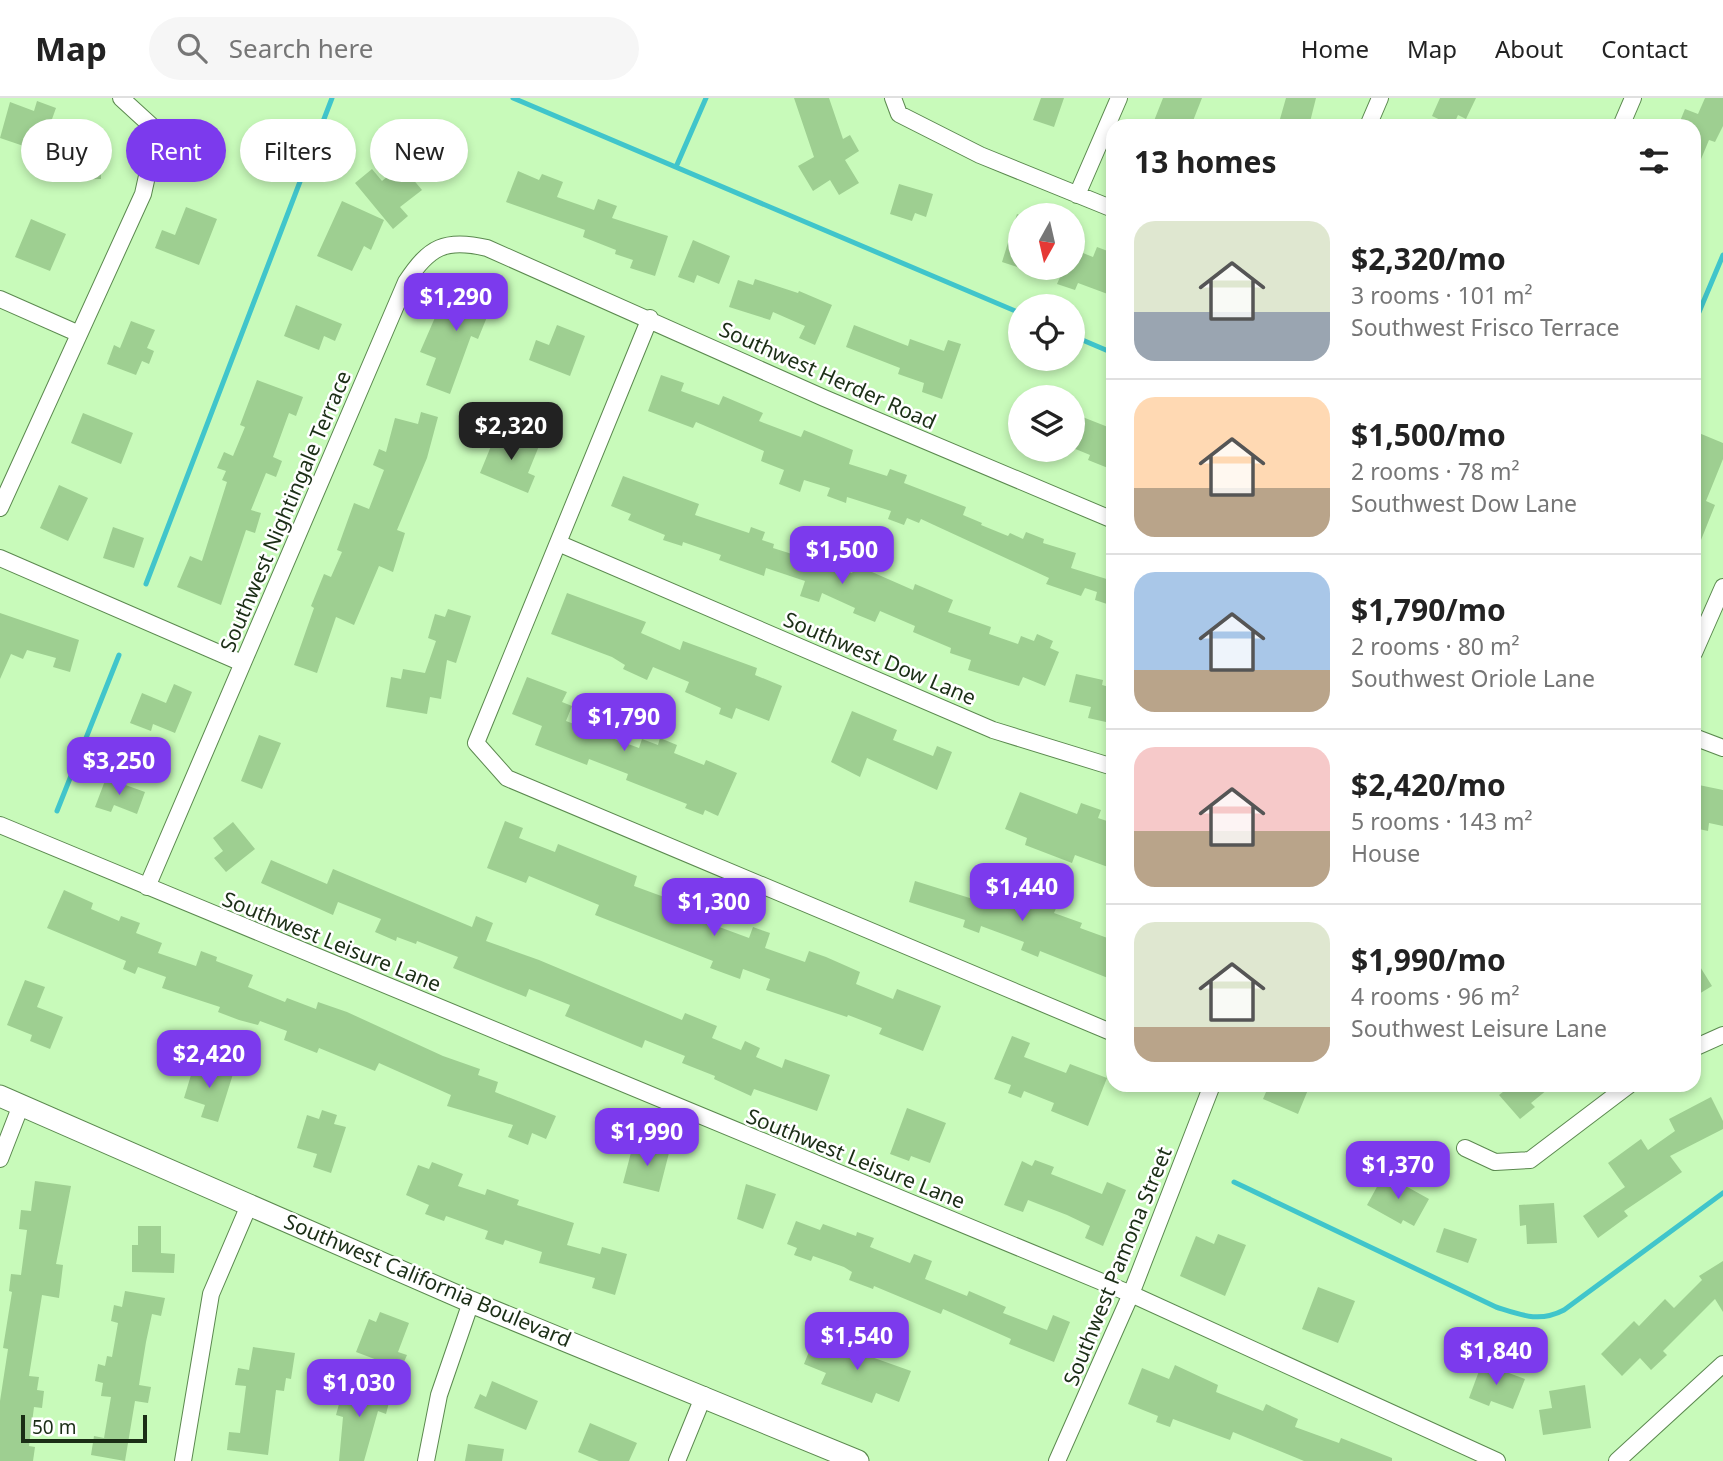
<!DOCTYPE html>
<html lang="en">
<head>
<meta charset="utf-8">
<style>
	:root { --surface:#fff; --page:#f6f6f6; --text:#222; --muted:#767676; --line:#e0e0e0; --accent:#7c3aed }
	body { margin:0; font-family:"Noto Sans",sans-serif; background:var(--page); color:var(--text); height:100vh; display:flex; flex-direction:column; font-size:26px; white-space:nowrap }
	* { box-sizing:border-box; margin:0 }
	p { font-size:23px; color:var(--muted) }
	.icon { flex:none; width:38px; height:38px; fill:none; stroke:currentColor; stroke-width:2; stroke-linecap:round; stroke-linejoin:round }
	.map { position:relative; flex:1; overflow:hidden }
	.side { position:absolute; left:1106px; top:21px; width:595px; height:973px; display:flex; flex-direction:column; background:var(--surface); border-radius:21px; box-shadow:0 4px 10px #0003 }
	.side>* { flex:none }
	.hud { position:absolute; left:21px; top:21px; width:665px; height:63px; display:flex; gap:14px }
	.needle { width:46px; rotate:188deg }
	.controls { position:absolute; left:1008px; top:105px; display:grid; gap:14px }
	.controls a { display:grid; place-items:center; width:77px; height:77px; border-radius:50%; background:var(--surface); box-shadow:0 4px 10px #0003; font-size:35px }
	.scale { position:absolute; left:21px; bottom:18px; width:126px; box-sizing:border-box; padding-left:7px; border:4px solid #1b2e16; border-top:0; font-size:19px; line-height:24px; white-space:nowrap; color:#1b2e16; -webkit-text-stroke:5px #fff; paint-order:stroke }
	.price { position:absolute; translate:-50% -60px; padding:0 16px; border-radius:14px; background:var(--accent); color:#fff; font-size:23px; line-height:46px; filter:drop-shadow(0 2px 4px #0008) }
	.price::after { content:''; position:absolute; left:50%; top:42px; width:21px; height:16px; margin-left:-10px; background:inherit; clip-path:polygon(0 0,100% 0,50% 100%) }
	.price.on { background:#222; color:#fff }
	ul { padding:0; list-style:none }
	li { display:flex; align-items:center; gap:21px; height:175px; padding:0 28px }
	li+li { border-top:2px solid var(--line) }
	li span { display:grid; place-items:center; flex:none; width:196px; height:140px; border-radius:21px; color:#555 }
	li>.icon { margin-inline-start:auto }
	span .icon { width:84px; height:84px; fill:#fffc; stroke-width:1 }
	li b { font-size:30px }
	h2 { display:flex; justify-content:space-between; align-items:center; height:84px; padding:0 28px; font-size:30px }
	.tag { padding:0 24px; border-radius:32px; background:var(--surface); box-shadow:0 4px 10px #0003; font-size:24px; line-height:63px }
	.tag.on { background:var(--accent); color:#fff }
	header { display:flex; align-items:center; gap:42px; box-sizing:border-box; height:98px; padding:0 35px; background:var(--surface); border-bottom:2px solid var(--line) }
	header strong { font-size:33px }
	nav { display:flex; gap:38px; margin-inline-start:auto; font-size:24px }
	.search { width:490px; height:63px; background:var(--page); display:flex; align-items:center; gap:18px; box-sizing:border-box; padding:0 24px; border-radius:38px; color:var(--muted); font-size:26px }
	.map>svg:first-child { display:block }
	.lines { fill:none; stroke-linecap:round; stroke-linejoin:round }
	.stream { stroke:#40c5cb; stroke-width:5 }
	.building { fill:#9ecf91 }
	.street-casing { stroke:#5b894f; stroke-width:18 }
	.secondary-casing { stroke:#5b894f; stroke-width:23 }
	.street { stroke:#fff; stroke-width:16 }
	.secondary { stroke:#fff; stroke-width:21 }
	.labels { text-anchor:middle; dominant-baseline:central; stroke-width:5; stroke-linejoin:round; paint-order:stroke }
	.street-label { font-size:21px; fill:#1b2e16; stroke:#fff }
</style>
</head>
<body>
<header>
<strong>Map</strong>
<div class="search"><svg class="icon" aria-label="search" viewBox="0 0 24 24"><circle cx="10" cy="10" r="6"/><path d="M15 15l6 6"/></svg>Search here</div>
<nav><a>Home</a><a>Map</a><a>About</a><a>Contact</a></nav>
</header>
<div class="map">
<svg width="1723" height="1363" viewBox="0 0 1723 1363">
	<rect width="100%" height="100%" fill="#c8faba"/>
	<g class="lines">
		<path class="stream" d="M513 0 1020 215
			M676 69 706 0
			M1694 226 1723 157
			M1073 238 1113 255
			M146 486 332 0
			M57 713 119 557
			M1234 1084 1496 1209C1521 1217 1539 1225 1564 1212L1723 1095"/>
	</g>
	<path class="building" d="M794 0H829L843 41 850 37 859 53 845 62 859 85 839 97 830 82 813 93 798 68 814 59Z
		M1041 0H1064L1054 29 1033 22Z
		M1163 0H1202L1191 28H1152Z
		M1286 0H1316L1309 28H1278Z
		M1440 0H1476L1466 21 1458 17 1453 28 1432 18Z
		M1705 0H1723V28L1715 44 1709 42 1694 78V28H1678L1685 11 1698 16Z
		M37 3 56 10 43 46 75 47V37H100L101 81 56 82V59L0 40 10 4 34 13Z
		M401 67 422 92 400 109 408 118 393 131 355 85 372 71 382 83Z
		M518 73 539 82 542 76 563 84 557 99 594 112 598 101 617 108 612 120 668 138 655 178 630 170 633 162 615 156 616 152 583 139 585 132 506 104Z
		M899 86 933 96 926 119 915 115 912 123 890 116Z
		M342 103 384 122 371 152 364 148 352 173 317 158Z
		M186 109 217 121 199 167 155 150 162 132 175 137Z
		M1017 116 1020 117V170L1002 164Z
		M31 121 66 136 50 173 15 159Z
		M693 142 730 158 719 186 697 177 694 185 678 179Z
		M1097 149 1113 155V198L1078 185 1075 192 1057 186 1064 170H1073V151L1093 159Z
		M755 181 798 195 799 193 832 207 815 247 799 240 805 228 773 214 770 222 729 209 738 182 753 187Z
		M460 182 496 197 478 241 471 238 450 296 426 287 436 260 420 254 440 208 448 211Z
		M296 207 342 226 335 243 324 238 319 252 284 238Z
		M131 223 155 232 147 250 154 253 149 266 142 263 136 277 107 266 114 247 120 250Z
		M557 227 585 238 570 278 529 262 536 242 549 247Z
		M854 227 908 248 910 241 944 253 948 242 961 246 942 301 922 294 924 285 898 276 900 270 846 249Z
		M661 277 684 285 681 293 719 307 723 298 763 315 759 323 801 339 804 332 853 352 849 366 887 378 890 371 907 377 904 385 966 409 963 417 982 425 981 427 1008 438 1010 435 1023 441 1026 434 1044 441 1043 445 1076 455 1071 470 1113 483V508L1095 502 1097 494 1085 490 1081 498 1046 486 1049 480 921 421 919 425 907 420 904 427 888 421 891 413 847 399 846 405 827 398 830 390 804 382 800 394 779 386 784 372 761 363 764 353 696 324 693 330 648 313Z
		M257 282 303 299 296 318 289 315 273 359 282 363 276 379 266 375 251 412 261 415 255 435 246 432 221 507 177 489 190 458 202 463 227 384 222 382 226 373 217 370 224 354 233 358 245 329 240 327Z
		M421 314 438 319 427 360 397 432 405 435 393 474 379 468 354 527 336 519 317 575 294 567 314 510 311 508 324 476 331 479 342 454 337 452 354 405 369 411 384 372 373 367 379 351 386 354 395 320 418 326Z
		M83 315 133 335 121 366 71 345Z
		M1080 318 1113 331V372L1088 362 1090 357 1073 350V335Z
		M1694 333 1723 345V361L1706 403 1715 407 1695 457Z
		M496 336 539 348 528 375 535 378 528 395 480 375Z
		M623 378 699 406 695 417 749 435 751 429 765 434 762 442 774 446 773 450 852 475 856 467 913 492 915 486 953 502 948 514 991 529 989 536 1018 546 1021 538 1034 543 1037 536 1053 543 1050 550 1059 554 1045 588 1023 579 1019 588 968 572 971 562 950 555 951 550 913 534 915 528 880 513 875 524 853 515 855 510 822 495 819 504 800 498 805 483 766 470 764 478 719 462 721 457 683 444 682 448 663 442 665 437 628 422 631 416 611 408Z
		M59 387 88 400 68 443 40 430Z
		M113 429 144 440 134 470 103 460Z
		M567 495 646 524 641 535 680 552 683 543 757 570 755 577 782 588 769 623 736 610 732 621 719 616 721 610 685 594 689 584 653 569 647 582 623 571 625 567 612 559 551 536Z
		M448 511 471 518 456 565 447 562 441 601 430 599 427 616 386 609 391 579 401 581 403 571 425 575 436 543 428 540 435 516 445 519Z
		M0 515 79 542 70 574 53 569 56 560 27 552 23 561 11 556 0 581Z
		M1076 576 1103 582 1102 587 1113 590 1106 624 1088 620 1091 609 1069 604Z
		M527 579 567 594 562 604 572 608 566 623 639 650 642 641 658 647 660 640 677 647 674 655 704 667 706 662 737 675 718 718 705 712 703 717 685 710 687 706 626 682 628 676 589 661 587 667 535 647 542 628 512 616Z
		M174 586 192 594 175 635 153 626 151 633 130 625 142 595 166 605Z
		M852 613 897 632 893 642 933 658 937 648 952 654 937 692 867 660 860 679 831 664Z
		M259 637 281 645 262 691 241 683Z
		M106 680 145 694 137 716 114 707 111 714 95 709Z
		M1694 686 1723 692V728L1709 725 1708 733 1694 730Z
		M1020 694 1077 716 1081 705 1101 712 1098 720 1113 725V754L1108 769 1075 757 1072 765 1025 747 1027 740 1005 731Z
		M505 723 523 730 519 740 555 754 558 746 637 778 634 788 675 803 677 798 708 810 703 823 749 840 753 829 770 835 765 850 805 864 809 853 826 859 860 874 856 886 893 901 897 891 941 908 923 953 879 936 882 930 848 917 847 919 766 892 770 881 743 871 740 881 710 870 713 863 595 817 599 807 529 778 526 785 487 770Z
		M233 724 255 751 226 774 214 760 223 753 213 740Z
		M271 762 327 786 333 771 472 829 476 818 493 825 486 843 539 862 682 922 685 915 717 928 712 940 741 952 745 943 760 950 756 959 782 970 785 961 830 977 817 1013 754 991 751 998 714 981 715 978 682 965 685 958 645 942 642 950 565 918 570 907 529 891 526 899 453 870 458 859 417 843 416 846 397 839 396 843 375 834 381 821 338 804 333 817 261 785Z
		M984 774 1006 782 1001 794 1037 807 1040 799 1058 806 1054 815 1082 825 1080 830 1113 842V882L1040 853 1038 859 1021 852 1024 844 981 828 979 835 963 829 965 822 909 804 915 783 973 801Z
		M64 792 93 805 91 811 119 823 121 818 140 825 136 835 162 845 158 855 196 868 201 853 217 859 216 863 253 877 248 889 285 904 287 900 316 911 318 904 347 914 443 958 480 971 478 977 498 984 495 994 556 1018 546 1041 532 1035 528 1047 508 1039 513 1027 447 1008 451 997 379 965 375 973 319 950 317 955 284 942 287 933 260 923 258 927 239 922 218 914 220 909 162 890 166 879 138 869 135 876 123 871 126 863 47 830Z
		M1694 859 1712 888 1694 899Z
		M25 882 45 889 37 909 63 919 50 951 30 943 32 937 7 927Z
		M1012 938 1030 945 1024 959 1066 975 1070 966 1107 980 1088 1028 1051 1013 1054 1005 1024 993 1021 1000 1008 995 1011 987 994 981Z
		M195 964 233 976 218 1024 201 1019 205 1007 184 1000Z
		M1269 987H1310L1298 1016 1263 1001Z
		M1512 987H1553L1531 1005 1535 1009 1520 1021 1499 997Z
		M1711 999 1723 1023V1031L1670 1058 1682 1074 1624 1113 1628 1118 1598 1140 1583 1118 1625 1089 1608 1065 1641 1041 1648 1052 1675 1033 1669 1021Z
		M907 1010 946 1025 930 1065 911 1058 909 1063 890 1056Z
		M322 1012 337 1017 334 1026 346 1029 331 1075 313 1069 317 1056 297 1050 307 1017 319 1021Z
		M633 1047 655 1053 656 1047 670 1051 659 1094 623 1085Z
		M1035 1062 1054 1069 1051 1076 1102 1096 1107 1084 1126 1092 1103 1148 1085 1140 1090 1128 1067 1117 1028 1102 1023 1114 1004 1107 1022 1063 1032 1068Z
		M432 1064 463 1076 458 1088 485 1097 487 1091 519 1102 517 1107 574 1125 567 1147 600 1156 602 1149 627 1156 615 1197 592 1190 595 1180 539 1165 542 1154 505 1142 503 1147 485 1141 488 1133 446 1118 444 1123 425 1116 429 1107 406 1097 418 1067 429 1071Z
		M1384 1076 1429 1101 1414 1128 1403 1122 1401 1126 1367 1107Z
		M35 1083 71 1088 56 1166 63 1167 59 1200 42 1197 29 1278 39 1279 37 1292 44 1293 42 1310 34 1309 29 1348 35 1349 33 1363H0V1303L8 1251 3 1250 12 1194 9 1193 11 1176 21 1177 27 1132 19 1131 21 1112 31 1113Z
		M746 1086 776 1096 763 1131 737 1121Z
		M1554 1105 1557 1145 1527 1146 1526 1127 1520 1128 1519 1107Z
		M796 1123 820 1132 823 1126 856 1138 857 1134 874 1140 870 1149 910 1165 914 1156 932 1163 925 1181 967 1198 969 1193 1006 1209 1003 1215 1047 1232 1053 1217 1070 1224 1054 1264 1009 1246 1011 1241 943 1211 941 1216 874 1188 873 1191 849 1182 852 1174 844 1169 813 1158 811 1163 794 1157 797 1150 787 1146Z
		M138 1128H161V1155L175 1156 174 1175 132 1174V1147H138Z
		M1444 1130 1477 1141 1468 1165 1436 1154Z
		M1218 1136 1246 1147 1225 1198 1180 1178 1196 1138 1214 1146Z
		M1723 1163V1214L1715 1201 1663 1253 1667 1257 1651 1272 1640 1260 1622 1278 1601 1256 1634 1223 1639 1228 1665 1201 1674 1210 1702 1182 1699 1178Z
		M1318 1189 1355 1203 1338 1245 1302 1231Z
		M125 1193 165 1200 161 1218 152 1216 146 1244 139 1287 151 1289 148 1305 135 1303 125 1363 91 1357 94 1338 104 1340 111 1299 101 1298 103 1285 95 1283 98 1266 105 1268 107 1258 112 1259 118 1225 111 1223 114 1207 122 1209Z
		M380 1214 409 1225 398 1254 407 1257 401 1271 356 1254 369 1221 376 1224Z
		M815 1239 911 1273 899 1304 876 1295 872 1305 821 1286 826 1275 804 1266Z
		M253 1249 295 1255 291 1281 286 1280 284 1293 276 1292 268 1357 227 1352 229 1334 240 1335 246 1288 235 1287 238 1270 249 1272Z
		M1482 1265 1525 1281 1513 1311 1491 1303 1489 1308 1469 1300Z
		M1175 1267 1218 1287 1216 1294 1263 1313 1266 1306 1298 1321 1295 1329 1339 1345 1341 1340 1392 1360V1363H1304L1233 1334 1230 1342 1173 1321 1170 1329 1156 1324 1158 1318 1128 1306 1142 1270 1169 1281Z
		M492 1283 538 1303 526 1332 474 1310 480 1296 486 1299Z
		M345 1284 391 1297 386 1316 378 1313 364 1363H339L343 1319 336 1317Z
		M1585 1287 1591 1330 1543 1337 1539 1312 1552 1310 1549 1293Z
		M590 1325 637 1345 629 1363H599L578 1354Z
		M468 1346 504 1351 502 1363H465Z"/>
	<g class="lines">
		<g class="street-casing">
			<path id="street" d="M893 0 899 16 980 57 1113 111
				M1368 28 1380 0
				M1621 28 1633 0
				M1077 97 1119 0
				M0 201 77 235
				M650 220 476 645 507 680 1113 935
				M0 410 143 96 157 33 121 0
				M558 445 993 632 1113 669
				M0 460 242 565
				M1694 555 1723 489
				M1694 639 1723 650
				M0 727 1131 1196 1497 1363
				M147 789 406 184C429 149 445 140 487 150L824 300 1113 422
				M1694 950 1723 937
				M1465 1050 1495 1064 1530 1062 1629 987
				M0 1061 21 1007
				M183 1363 211 1196 250 1105
				M426 1363 439 1297 471 1204
				M677 1363 704 1297
				M1057 1363 1131 1196 1212 987
				M1617 1363 1723 1266"/>
		</g>
		<g class="secondary-casing">
			<path id="secondary" d="M0 998 471 1204 858 1363"/>
		</g>
		<use href="#street" class="street"/>
		<use href="#secondary" class="secondary"/>
	</g>
	<g class="labels">
		<g class="street-label">
			<text transform="translate(828 277) rotate(24)">Southwest Herder Road</text>
			<text transform="translate(285 413) rotate(-67)">Southwest Nightingale Terrace</text>
			<text transform="translate(880 560) rotate(23)">Southwest Dow Lane</text>
			<text transform="translate(332 843) rotate(22)">Southwest Leisure Lane</text>
			<text transform="translate(856 1060) rotate(22)">Southwest Leisure Lane</text>
			<text transform="translate(1117 1168) rotate(-68)">Southwest Pamona Street</text>
			<text transform="translate(428 1182) rotate(23)">Southwest California Boulevard</text>
		</g>
	</g>
</svg>
<div class="controls">
<a><svg class="needle" viewBox="-14 -14 28 28"><path d="M0-13l5 13h-10z" fill="#e53935"/><path d="M0 13l5-13h-10z" fill="#767676"/></svg></a>
<a><svg class="icon" aria-label="locate" viewBox="0 0 24 24"><circle cx="12" cy="12" r="6"/><path d="M12 2v4M12 18v4M2 12h4M18 12h4"/></svg></a>
<a><svg class="icon" aria-label="layers" viewBox="0 0 24 24"><path d="M12 4l9 5-9 5-9-5zM3 14l9 5 9-5"/></svg></a>
</div>
<div class="scale">50 m</div>
<b class="price" style="left:456px;top:235px">$1,290</b>
<b class="price on" style="left:511px;top:364px">$2,320</b>
<b class="price" style="left:842px;top:488px">$1,500</b>
<b class="price" style="left:624px;top:655px">$1,790</b>
<b class="price" style="left:119px;top:699px">$3,250</b>
<b class="price" style="left:1022px;top:825px">$1,440</b>
<b class="price" style="left:714px;top:840px">$1,300</b>
<b class="price" style="left:209px;top:992px">$2,420</b>
<b class="price" style="left:647px;top:1070px">$1,990</b>
<b class="price" style="left:1398px;top:1103px">$1,370</b>
<b class="price" style="left:857px;top:1274px">$1,540</b>
<b class="price" style="left:1496px;top:1289px">$1,840</b>
<b class="price" style="left:359px;top:1321px">$1,030</b>
<div class="hud">
<a class="tag">Buy</a>
<a class="tag on">Rent</a>
<a class="tag">Filters</a>
<a class="tag">New</a>
</div>
<section class="side">
<h2>13 homes<svg class="icon" aria-label="filters" viewBox="0 0 24 24"><path d="M4 7h16M4 17h16"/><circle cx="9" cy="7" r="2"/><circle cx="15" cy="17" r="2"/></svg></h2>
<ul>
<li><span style="background:linear-gradient(#dfe7d0 65%,#9aa5b1 0)"><svg class="icon" aria-label="home" viewBox="0 0 24 24"><path d="M3 11l9-7 9 7M6 9v11h12V9"/></svg></span><div><b>$2,320/mo</b><p>3 rooms · 101 m²</p><p>Southwest Frisco Terrace</p></div></li>
<li><span style="background:linear-gradient(#ffd9b3 65%,#b9a48a 0)"><svg class="icon" aria-label="home" viewBox="0 0 24 24"><path d="M3 11l9-7 9 7M6 9v11h12V9"/></svg></span><div><b>$1,500/mo</b><p>2 rooms · 78 m²</p><p>Southwest Dow Lane</p></div></li>
<li><span style="background:linear-gradient(#a9c7e8 70%,#b9a48a 0)"><svg class="icon" aria-label="home" viewBox="0 0 24 24"><path d="M3 11l9-7 9 7M6 9v11h12V9"/></svg></span><div><b>$1,790/mo</b><p>2 rooms · 80 m²</p><p>Southwest Oriole Lane</p></div></li>
<li><span style="background:linear-gradient(#f6c9c9 60%,#b9a48a 0)"><svg class="icon" aria-label="home" viewBox="0 0 24 24"><path d="M3 11l9-7 9 7M6 9v11h12V9"/></svg></span><div><b>$2,420/mo</b><p>5 rooms · 143 m²</p><p>House</p></div></li>
<li><span style="background:linear-gradient(#dfe7d0 75%,#b9a48a 0)"><svg class="icon" aria-label="home" viewBox="0 0 24 24"><path d="M3 11l9-7 9 7M6 9v11h12V9"/></svg></span><div><b>$1,990/mo</b><p>4 rooms · 96 m²</p><p>Southwest Leisure Lane</p></div></li>
</ul>
</section>
</div>
</body>
</html>
